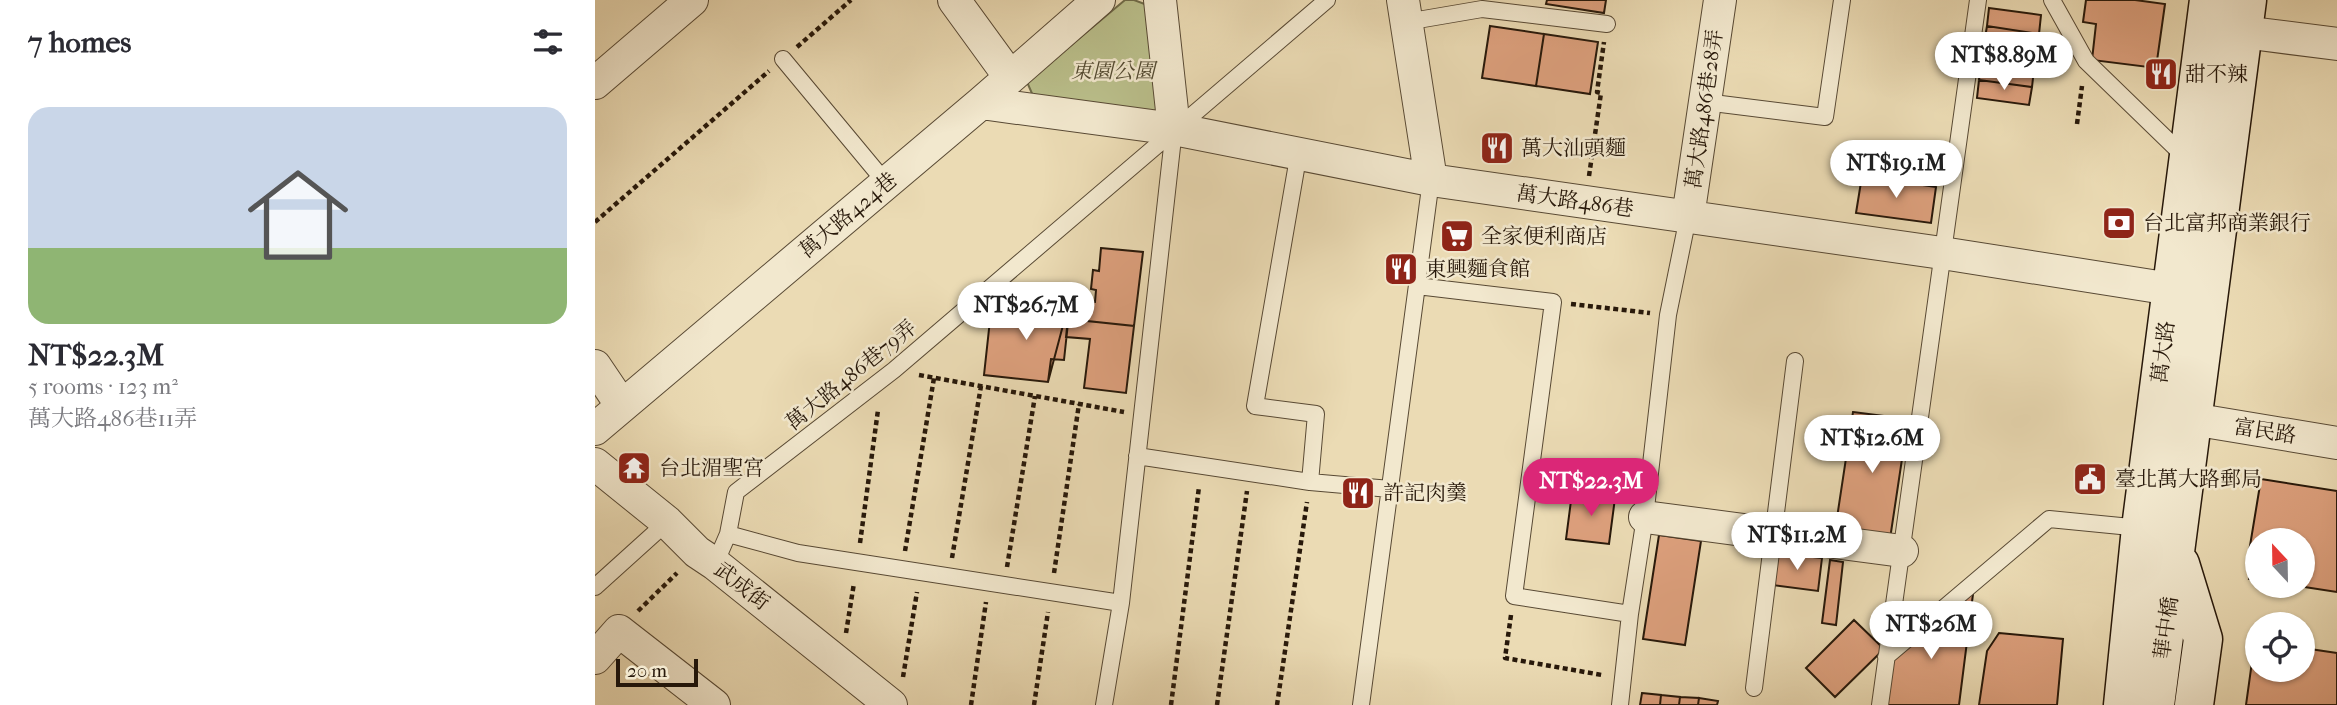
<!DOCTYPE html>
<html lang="en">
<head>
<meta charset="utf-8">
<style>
	:root { --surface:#fff; --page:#f2f2f3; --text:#2b2b33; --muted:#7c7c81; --line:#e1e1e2; --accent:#db2777 }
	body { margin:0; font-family:"IM FELL French Canon","Noto Serif TC",serif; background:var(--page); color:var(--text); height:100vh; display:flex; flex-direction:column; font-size:26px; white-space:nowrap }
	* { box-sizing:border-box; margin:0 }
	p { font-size:23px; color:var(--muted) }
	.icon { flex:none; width:38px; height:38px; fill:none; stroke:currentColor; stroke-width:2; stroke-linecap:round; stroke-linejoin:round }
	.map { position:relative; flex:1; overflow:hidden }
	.panel { display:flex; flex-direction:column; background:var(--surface); width:595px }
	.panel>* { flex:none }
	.needle { width:46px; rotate:338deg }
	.buttons { position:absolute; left:1650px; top:528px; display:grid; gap:14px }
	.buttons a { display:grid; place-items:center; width:70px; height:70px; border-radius:50%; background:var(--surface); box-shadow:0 2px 5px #0004; font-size:35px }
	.scale { position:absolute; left:21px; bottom:18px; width:82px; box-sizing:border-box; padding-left:7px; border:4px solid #27180a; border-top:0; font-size:19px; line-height:24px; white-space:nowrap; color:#27180a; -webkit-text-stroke:5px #f2e8ce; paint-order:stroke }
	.price { position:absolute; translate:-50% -60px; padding:0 16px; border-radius:24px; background:#fff; color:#222; font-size:23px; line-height:46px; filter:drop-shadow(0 2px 4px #0008) }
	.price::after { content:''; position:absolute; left:50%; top:42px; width:21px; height:16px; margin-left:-10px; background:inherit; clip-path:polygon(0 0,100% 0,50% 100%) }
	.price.active { background:var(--accent); color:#fff }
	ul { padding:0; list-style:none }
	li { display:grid; align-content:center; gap:14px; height:371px; padding:0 28px }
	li+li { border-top:2px solid var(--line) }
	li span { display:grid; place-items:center; height:217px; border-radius:21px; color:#555 }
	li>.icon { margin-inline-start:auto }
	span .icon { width:126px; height:126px; fill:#fffc; stroke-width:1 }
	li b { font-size:30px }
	h2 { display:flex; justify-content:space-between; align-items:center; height:84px; padding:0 28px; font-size:30px }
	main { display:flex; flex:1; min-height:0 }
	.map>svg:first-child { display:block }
	.green { fill:#babf8b; stroke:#706c4a; stroke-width:2 }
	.building { fill:#dda07d; stroke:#27180a; stroke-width:2 }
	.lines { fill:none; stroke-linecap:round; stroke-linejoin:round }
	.lane-casing { stroke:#584934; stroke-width:18 }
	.street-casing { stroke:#584934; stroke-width:34 }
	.secondary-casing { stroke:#27180a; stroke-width:41 }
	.path { stroke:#27180a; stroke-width:4.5; stroke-dasharray:5 3.5; stroke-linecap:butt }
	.lane { stroke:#f2e8ce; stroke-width:16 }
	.street { stroke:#f2e8ce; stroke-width:32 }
	.secondary { stroke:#f2e8ce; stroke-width:38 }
	.labels { text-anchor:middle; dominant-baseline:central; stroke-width:5; stroke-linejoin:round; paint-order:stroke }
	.park-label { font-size:21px; font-style:italic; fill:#534a31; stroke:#f2e8ce }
	.poi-label { font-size:21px; fill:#27180a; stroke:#f2e8ce; text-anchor:start }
	.street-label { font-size:21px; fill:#27180a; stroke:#f2e8ce }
</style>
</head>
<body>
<main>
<section class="panel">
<h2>7 homes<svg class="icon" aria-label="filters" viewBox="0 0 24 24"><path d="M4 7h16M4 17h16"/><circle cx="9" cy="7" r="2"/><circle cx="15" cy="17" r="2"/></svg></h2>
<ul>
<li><span style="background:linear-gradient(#c9d6e8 65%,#8fb573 0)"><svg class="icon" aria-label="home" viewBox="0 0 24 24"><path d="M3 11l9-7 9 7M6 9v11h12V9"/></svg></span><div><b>NT$22.3M</b><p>5 rooms · 123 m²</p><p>萬大路486巷11弄</p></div></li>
</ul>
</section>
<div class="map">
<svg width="1742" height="705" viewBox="0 0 1742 705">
	<rect width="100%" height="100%" fill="#ebdbb4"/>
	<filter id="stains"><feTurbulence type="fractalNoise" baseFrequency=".00286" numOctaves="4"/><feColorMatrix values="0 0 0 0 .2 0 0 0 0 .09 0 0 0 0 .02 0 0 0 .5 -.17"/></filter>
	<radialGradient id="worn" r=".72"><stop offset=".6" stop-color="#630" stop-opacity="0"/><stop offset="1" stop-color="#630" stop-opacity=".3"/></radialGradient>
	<path class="green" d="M530 0H539L555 6 571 105 554 123 442 105 432 82Z"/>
	<path class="building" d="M952 0H1011L1009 13 951 4Z
		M1491 0H1540L1570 4 1561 68 1497 60 1501 24 1488 22Z
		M1394 8 1446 15 1444 34 1392 26Z
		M895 26 949 34 941 86 887 78Z
		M1392 26 1444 34 1441 51 1389 44Z
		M949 34 1003 42 995 94 941 86Z
		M1389 44 1441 51 1439 69 1387 62Z
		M1387 62 1439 69 1437 87 1384 80Z
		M1384 80 1437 87 1434 105 1382 98Z
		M1267 176 1341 187 1336 223 1261 213Z
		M506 248 548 252 539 326 473 319 476 299 500 302 501 290 496 289 498 270 504 271Z
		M431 293 464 296V294L476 295 469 360 456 359 453 382 389 375 395 320 424 323 425 307 430 308Z
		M476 295 453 382 389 375 395 320Z
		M473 319 539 326 531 393 489 388 495 339 471 337Z
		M1258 412 1313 419 1295 539 1240 531Z
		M1666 479 1742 491V592L1703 586H1708V541H1662V580L1654 579 1656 564H1652Z
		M977 493 1020 498 1014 544 971 539Z
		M1064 535 1106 541 1090 645 1048 639Z
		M1181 553 1227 558 1223 591 1177 585Z
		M1235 560 1248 562 1241 625 1227 623Z
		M1379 586 1364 705H1285L1291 657Z
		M1259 620 1289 649 1240 697 1211 668Z
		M1404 633 1468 639 1462 705H1384L1392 651Z
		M1660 640 1662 641V670H1708V648L1742 653V705H1651Z
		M1047 693 1066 695 1065 705H1045Z
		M1066 695 1085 697 1084 705H1065Z
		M1085 697 1104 698 1103 705H1084Z
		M1104 698 1123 701 1122 705H1103Z"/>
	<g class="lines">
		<g class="lane-casing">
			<path id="lane" d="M1457 0 1491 61 1590 157
				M811 22 887 9 1012 24
				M188 59 291 183
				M1110 102 1230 117 1247 0
				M704 152 660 406 721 414 715 482
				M822 286 958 302 919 596 1035 614
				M542 456 715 482 795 489
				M133 534 203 553 526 603
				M120 564 133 534 141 492 299 370 732 0
				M0 587 72 522
				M1291 657 1454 519 1546 528
				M1159 688 1200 361
				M509 705 526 603 579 129
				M766 705 836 180
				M1025 705 1035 614 1050 517 1073 315 1093 217
				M1285 705 1383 0"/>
		</g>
		<g class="street-casing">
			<path id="street" d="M359 0 415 77
				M565 0 579 129
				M808 0 836 180
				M1648 32 1742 44
				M0 83 97 0
				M386 103 579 129 836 180 1347 253 1576 289
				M1093 217 1125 0
				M0 366 27 406
				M1597 419 1742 443
				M0 429 386 103 504 0
				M0 464 72 522 102 552 120 564 296 705
				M1050 517 1307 551
				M0 658 24 631 119 705"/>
		</g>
		<g class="secondary-casing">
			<path id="secondary" d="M1585 564 1608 639 1599 705
				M1528 705 1546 528 1614 0
				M1560 705 1652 0"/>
		</g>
		<path class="path" d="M202 47 256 0
			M1482 124 1487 86
			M994 176 1006 93 1002 92 1009 42
			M0 222 174 71
			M976 304 1055 313
			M324 375 529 412
			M265 543 283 410
			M310 551 339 378
			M357 558 386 386
			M412 567 440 396
			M459 573 484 404
			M43 611 82 573
			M916 615 910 658 1007 675
			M251 633 259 583
			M308 677 322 592
			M376 705 391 602
			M439 705 453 612
			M576 705 604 487
			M622 705 652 491
			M682 705 712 502"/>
		<use href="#lane" class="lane"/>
		<use href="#street" class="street"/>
		<use href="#secondary" class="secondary"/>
	</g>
	<defs>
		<g id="restaurant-square" transform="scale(1.75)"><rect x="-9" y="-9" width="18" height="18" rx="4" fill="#8f2418" stroke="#f2e8ce"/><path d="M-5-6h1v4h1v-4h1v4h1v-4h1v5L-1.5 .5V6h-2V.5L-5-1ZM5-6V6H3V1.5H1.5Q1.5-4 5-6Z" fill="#fff"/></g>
		<g id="bank-square" transform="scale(1.75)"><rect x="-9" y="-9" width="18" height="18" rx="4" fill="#8f2418" stroke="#f2e8ce"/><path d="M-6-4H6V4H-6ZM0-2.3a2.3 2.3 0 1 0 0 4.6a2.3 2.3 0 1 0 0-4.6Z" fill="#fff"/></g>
		<g id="supermarket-square" transform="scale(1.75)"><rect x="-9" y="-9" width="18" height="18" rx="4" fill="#8f2418" stroke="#f2e8ce"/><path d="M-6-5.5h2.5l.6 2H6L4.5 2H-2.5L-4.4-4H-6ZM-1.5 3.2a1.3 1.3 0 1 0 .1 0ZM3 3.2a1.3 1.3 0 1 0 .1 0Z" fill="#fff"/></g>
		<g id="temple-square" transform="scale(1.75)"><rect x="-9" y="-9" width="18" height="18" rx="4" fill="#8f2418" stroke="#f2e8ce"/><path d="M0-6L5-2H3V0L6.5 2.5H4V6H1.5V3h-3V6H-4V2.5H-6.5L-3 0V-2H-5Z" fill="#fff"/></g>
		<g id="civic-square" transform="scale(1.75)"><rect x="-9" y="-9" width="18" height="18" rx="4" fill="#8f2418" stroke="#f2e8ce"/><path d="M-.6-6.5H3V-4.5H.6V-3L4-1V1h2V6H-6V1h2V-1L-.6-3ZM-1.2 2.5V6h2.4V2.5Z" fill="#fff"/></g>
	</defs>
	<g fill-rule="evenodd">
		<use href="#restaurant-square" x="1566" y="74"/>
		<use href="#restaurant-square" x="902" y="148"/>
		<use href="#bank-square" x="1524" y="223"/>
		<use href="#supermarket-square" x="862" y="236"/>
		<use href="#restaurant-square" x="806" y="269"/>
		<use href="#temple-square" x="39" y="468"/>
		<use href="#civic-square" x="1495" y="479"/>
		<use href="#restaurant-square" x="763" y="493"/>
	</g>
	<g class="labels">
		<g class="park-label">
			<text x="518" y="71">東園公園</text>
		</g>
		<g class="poi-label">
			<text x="1590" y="74">甜不辣</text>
			<text x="926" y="148">萬大汕頭麵</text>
			<text x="1548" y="223">台北富邦商業銀行</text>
			<text x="886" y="236">全家便利商店</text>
			<text x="830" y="269">東興麵食館</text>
			<text x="64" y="468">台北湄聖宮</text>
			<text x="1520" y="479">臺北萬大路郵局</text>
			<text x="788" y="493">許記肉羹</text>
		</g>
		<g class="street-label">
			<text transform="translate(1109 109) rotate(-82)">萬大路486巷28弄</text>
			<text transform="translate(980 201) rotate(8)">萬大路486巷</text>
			<text transform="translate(253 215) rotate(-40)">萬大路424巷</text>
			<text transform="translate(1568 352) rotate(-83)">萬大路</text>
			<text transform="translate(256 375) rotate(-39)">萬大路486巷79弄</text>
			<text transform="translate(1670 431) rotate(9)">富民路</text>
			<text transform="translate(147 586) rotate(38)">武成街</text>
			<text transform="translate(1571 628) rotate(-82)">華中橋</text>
		</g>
	</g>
	<rect width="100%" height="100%" filter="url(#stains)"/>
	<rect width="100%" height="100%" fill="url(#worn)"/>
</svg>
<div class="buttons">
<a><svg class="needle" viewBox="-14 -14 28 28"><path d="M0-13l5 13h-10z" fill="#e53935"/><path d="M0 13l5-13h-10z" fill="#7c7c81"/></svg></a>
<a><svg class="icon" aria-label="locate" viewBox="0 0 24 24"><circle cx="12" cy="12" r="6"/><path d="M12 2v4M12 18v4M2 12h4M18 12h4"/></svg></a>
</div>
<div class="scale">20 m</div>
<b class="price" style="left:1409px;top:92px">NT$8.89M</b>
<b class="price" style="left:1301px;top:200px">NT$19.1M</b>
<b class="price" style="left:431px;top:342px">NT$26.7M</b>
<b class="price" style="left:1277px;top:475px">NT$12.6M</b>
<b class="price active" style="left:996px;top:518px">NT$22.3M</b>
<b class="price" style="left:1202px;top:572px">NT$11.2M</b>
<b class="price" style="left:1336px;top:661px">NT$26M</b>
</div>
</main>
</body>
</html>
